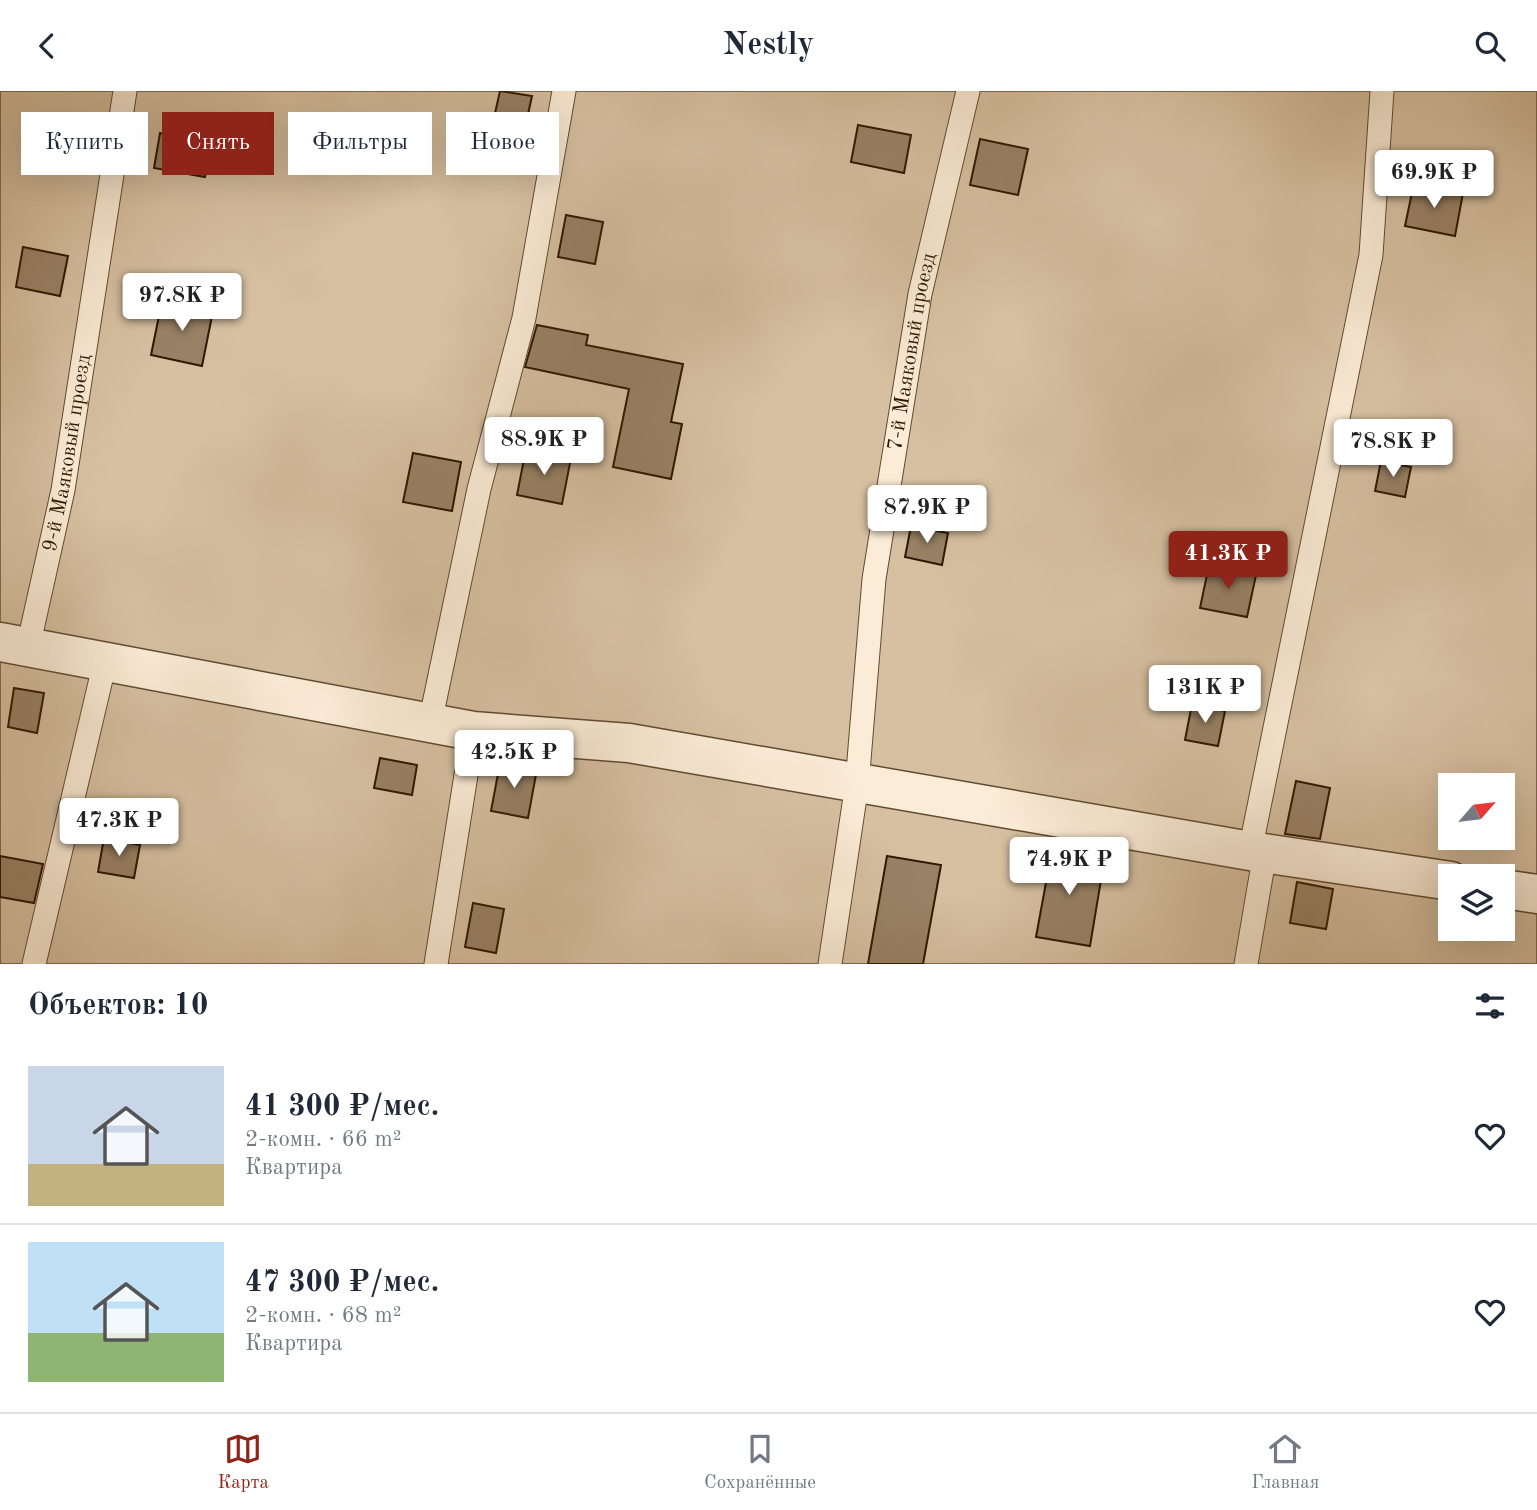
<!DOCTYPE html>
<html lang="ru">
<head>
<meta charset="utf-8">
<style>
	:root { --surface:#fff; --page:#f6f6f7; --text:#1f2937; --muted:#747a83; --line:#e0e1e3; --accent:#8f2418 }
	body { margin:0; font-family:"Old Standard TT",serif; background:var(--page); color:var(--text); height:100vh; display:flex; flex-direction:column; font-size:26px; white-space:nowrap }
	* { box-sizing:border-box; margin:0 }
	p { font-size:23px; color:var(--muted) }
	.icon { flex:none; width:38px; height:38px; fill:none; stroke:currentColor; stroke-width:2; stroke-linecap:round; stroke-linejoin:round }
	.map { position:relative; height:873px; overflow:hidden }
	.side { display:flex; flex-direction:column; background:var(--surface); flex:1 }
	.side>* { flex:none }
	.top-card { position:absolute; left:21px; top:21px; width:700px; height:63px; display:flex; gap:14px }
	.needle { width:46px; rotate:62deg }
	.controls { position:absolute; left:1438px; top:682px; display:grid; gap:14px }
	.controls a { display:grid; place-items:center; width:77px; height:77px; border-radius:0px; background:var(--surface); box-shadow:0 7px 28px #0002; font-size:35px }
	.price { position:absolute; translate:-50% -60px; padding:0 16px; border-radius:7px; background:#fff; color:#222; font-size:23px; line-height:46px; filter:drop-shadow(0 2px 4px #0008) }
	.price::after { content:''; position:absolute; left:50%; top:42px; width:21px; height:16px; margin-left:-10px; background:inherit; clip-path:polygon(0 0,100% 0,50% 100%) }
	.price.on { background:var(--accent); color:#fff }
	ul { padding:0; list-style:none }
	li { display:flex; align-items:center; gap:21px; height:175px; padding:0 28px }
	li+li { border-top:2px solid var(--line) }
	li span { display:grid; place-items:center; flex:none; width:196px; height:140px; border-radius:0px; color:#555 }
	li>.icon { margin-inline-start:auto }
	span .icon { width:84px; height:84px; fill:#fffc; stroke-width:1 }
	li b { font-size:30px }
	h2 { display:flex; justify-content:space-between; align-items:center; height:84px; padding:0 28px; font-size:30px }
	.pill { padding:0 24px; border-radius:0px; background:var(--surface); box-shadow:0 7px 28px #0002; font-size:24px; line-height:63px }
	.pill.on { background:var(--accent); color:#fff }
	header { display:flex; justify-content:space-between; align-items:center; height:91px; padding:0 28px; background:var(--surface); font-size:32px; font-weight:700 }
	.dock { display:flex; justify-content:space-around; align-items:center; height:98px; border-top:2px solid var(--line); background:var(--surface); font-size:19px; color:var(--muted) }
	.dock a { display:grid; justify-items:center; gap:4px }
	.dock .on { color:var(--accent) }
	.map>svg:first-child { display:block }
	.green { fill:#d6c0a1; stroke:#826c51; stroke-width:2; fill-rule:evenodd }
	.building { fill:#988165; stroke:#2e1801; stroke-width:2 }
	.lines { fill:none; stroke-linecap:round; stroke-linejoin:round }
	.lane-casing { stroke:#614a31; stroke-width:25 }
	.street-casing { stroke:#614a31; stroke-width:41 }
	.lane { stroke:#fbecd7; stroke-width:23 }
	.street { stroke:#fbecd7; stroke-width:38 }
	.labels { text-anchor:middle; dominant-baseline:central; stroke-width:5; stroke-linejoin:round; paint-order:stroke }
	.street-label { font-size:21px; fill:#2e1801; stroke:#fbecd7 }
</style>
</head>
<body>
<header><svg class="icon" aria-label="back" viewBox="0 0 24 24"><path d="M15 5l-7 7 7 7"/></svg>Nestly<svg class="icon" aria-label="search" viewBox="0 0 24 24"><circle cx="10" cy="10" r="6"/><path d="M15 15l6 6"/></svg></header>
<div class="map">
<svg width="1537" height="873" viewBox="0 0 1537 873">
	<rect width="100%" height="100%" fill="#f9e2c2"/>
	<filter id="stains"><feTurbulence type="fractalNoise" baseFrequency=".00286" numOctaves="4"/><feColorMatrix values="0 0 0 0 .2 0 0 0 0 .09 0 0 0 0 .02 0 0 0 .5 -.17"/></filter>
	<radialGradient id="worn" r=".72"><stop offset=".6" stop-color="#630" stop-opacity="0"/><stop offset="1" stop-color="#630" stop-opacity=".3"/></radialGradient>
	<path class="green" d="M0 0H1537V873H0ZM1451 695H1503V747H1451ZM1451 786H1503V838H1451Z"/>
	<path class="building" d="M500 0 532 5 525 37 493 31Z
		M858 34 911 44 904 82 851 71Z
		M160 42 212 52 205 86 154 77Z
		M980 48 1028 58 1018 104 970 94Z
		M1414 92 1463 102 1455 145 1405 135Z
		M566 124 603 131 595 173 558 166Z
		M23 156 68 165 60 205 16 196Z
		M162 210 213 220 202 275 151 264Z
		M537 234 588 244 586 254 683 273 671 331 682 333 671 388 613 376 629 298 525 276Z
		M526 358 571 367 562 413 517 404Z
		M413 362 461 371 452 420 403 411Z
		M1381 370 1411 376 1405 406 1375 400Z
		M911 435 948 442 942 474 905 466Z
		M1209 474 1256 484 1247 526 1200 517Z
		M14 597 44 602 37 642 8 636Z
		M1192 613 1225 620 1218 655 1185 649Z
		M380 667 417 674 412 704 374 697Z
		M500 672 537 678 528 727 491 720Z
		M1296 690 1330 697 1320 748 1285 743Z
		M104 747 140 754 134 787 98 781Z
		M1054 748 1088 754 1083 785 1101 789 1090 855 1036 846Z
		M0 765 43 773 34 812 0 806Z
		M887 765 941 774 923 873H868Z
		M1297 791 1333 798 1326 838 1290 832Z
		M473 812 504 818 496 862 465 856Z"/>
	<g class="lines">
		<g class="lane-casing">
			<g id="lane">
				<path id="s1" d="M28 556 63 399 125 0"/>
				<path d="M430 632 479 398 524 227 564 0"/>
				<path d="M1250 760 1371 164 1382 0"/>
				<path d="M34 873 105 571"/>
				<path d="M436 873 473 640"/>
				<path id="s2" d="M830 873 857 693 874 488 920 203 968 0"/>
				<path d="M1246 873 1265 762"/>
			</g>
		</g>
		<g class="street-casing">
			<path id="street" d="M0 551 473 640 629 652 1250 760 1451 790
				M1503 798 1537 803"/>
		</g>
		<use href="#lane" class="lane"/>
		<use href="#street" class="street"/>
	</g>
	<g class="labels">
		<g class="street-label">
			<text stroke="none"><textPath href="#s2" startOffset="618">7-й Маяковый проезд</textPath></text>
			<text stroke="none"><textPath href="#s1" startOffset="198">9-й Маяковый проезд</textPath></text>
		</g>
	</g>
	<rect width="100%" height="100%" filter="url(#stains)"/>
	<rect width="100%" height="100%" fill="url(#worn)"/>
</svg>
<div class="controls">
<a><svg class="needle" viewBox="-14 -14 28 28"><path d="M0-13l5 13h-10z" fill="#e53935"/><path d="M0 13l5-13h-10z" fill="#747a83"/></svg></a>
<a><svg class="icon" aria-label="layers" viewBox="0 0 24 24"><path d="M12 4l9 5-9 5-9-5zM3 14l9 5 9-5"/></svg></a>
</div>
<b class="price" style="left:1434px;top:119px">69.9K ₽</b>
<b class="price" style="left:182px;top:242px">97.8K ₽</b>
<b class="price" style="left:544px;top:386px">88.9K ₽</b>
<b class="price" style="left:1393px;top:388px">78.8K ₽</b>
<b class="price" style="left:927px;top:454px">87.9K ₽</b>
<b class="price on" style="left:1228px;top:500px">41.3K ₽</b>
<b class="price" style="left:1205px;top:634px">131K ₽</b>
<b class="price" style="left:514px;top:699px">42.5K ₽</b>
<b class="price" style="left:119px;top:767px">47.3K ₽</b>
<b class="price" style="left:1069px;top:806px">74.9K ₽</b>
<div class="top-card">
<a class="pill">Купить</a>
<a class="pill on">Снять</a>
<a class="pill">Фильтры</a>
<a class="pill">Новое</a>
</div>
</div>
<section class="side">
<h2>Объектов: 10<svg class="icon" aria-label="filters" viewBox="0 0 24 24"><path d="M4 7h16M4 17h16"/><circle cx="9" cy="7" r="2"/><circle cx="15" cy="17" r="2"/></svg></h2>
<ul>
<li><span style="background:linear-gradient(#c9d6e8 70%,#c2b280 0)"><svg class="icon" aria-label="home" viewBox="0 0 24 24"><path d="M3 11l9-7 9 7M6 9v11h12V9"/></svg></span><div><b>41 300 ₽/мес.</b><p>2-комн. · 66 m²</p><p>Квартира</p></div><svg class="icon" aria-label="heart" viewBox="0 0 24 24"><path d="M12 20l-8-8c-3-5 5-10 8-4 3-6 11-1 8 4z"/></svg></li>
<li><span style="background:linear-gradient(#bfe0f5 65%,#8fb573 0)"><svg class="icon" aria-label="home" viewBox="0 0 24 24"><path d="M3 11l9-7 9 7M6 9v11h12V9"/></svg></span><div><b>47 300 ₽/мес.</b><p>2-комн. · 68 m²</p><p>Квартира</p></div><svg class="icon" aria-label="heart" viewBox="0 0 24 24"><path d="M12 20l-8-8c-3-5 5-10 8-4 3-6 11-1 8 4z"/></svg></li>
</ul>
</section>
<nav class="dock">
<a class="on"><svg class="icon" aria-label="map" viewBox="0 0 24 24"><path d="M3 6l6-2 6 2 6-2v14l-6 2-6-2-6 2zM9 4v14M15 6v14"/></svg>Карта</a>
<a><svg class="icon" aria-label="saved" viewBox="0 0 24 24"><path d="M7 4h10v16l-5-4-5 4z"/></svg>Сохранённые</a>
<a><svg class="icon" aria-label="home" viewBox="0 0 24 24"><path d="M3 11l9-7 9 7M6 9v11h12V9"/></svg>Главная</a>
</nav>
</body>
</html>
